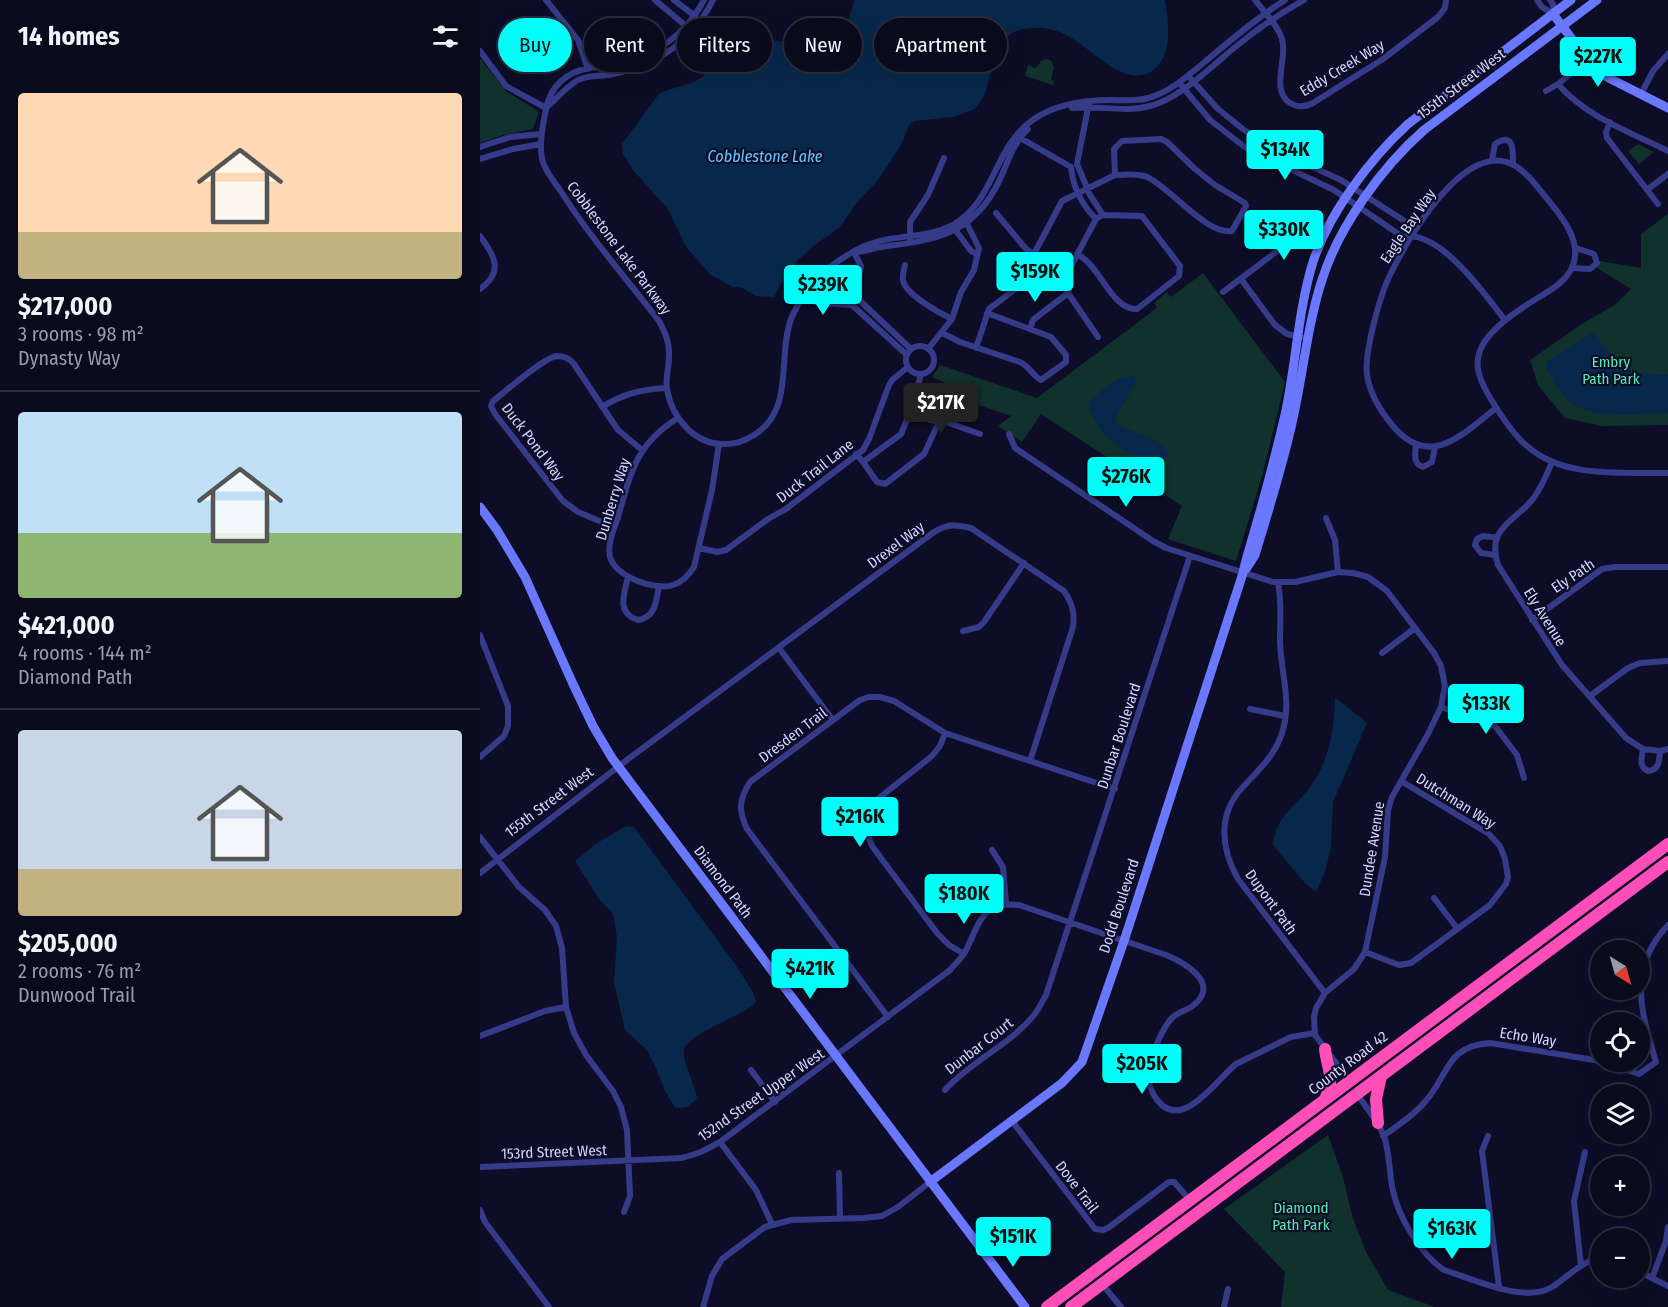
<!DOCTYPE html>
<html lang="en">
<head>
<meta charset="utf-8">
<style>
	:root { --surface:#0a0a1d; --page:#18182a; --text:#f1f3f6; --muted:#999aa4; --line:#2a2b3b; --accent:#00fef9 }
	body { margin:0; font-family:"Fira Sans Condensed",sans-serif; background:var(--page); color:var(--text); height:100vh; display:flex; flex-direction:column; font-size:22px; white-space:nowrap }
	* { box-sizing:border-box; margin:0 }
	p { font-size:20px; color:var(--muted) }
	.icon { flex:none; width:33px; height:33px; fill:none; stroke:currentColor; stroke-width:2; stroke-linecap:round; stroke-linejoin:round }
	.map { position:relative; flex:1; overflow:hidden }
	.drawer { display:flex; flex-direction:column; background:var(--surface); width:480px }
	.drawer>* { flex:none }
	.banner { position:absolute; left:18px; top:18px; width:570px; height:54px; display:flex; gap:12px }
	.needle { width:39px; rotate:143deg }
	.controls { position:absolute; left:1110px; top:940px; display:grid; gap:12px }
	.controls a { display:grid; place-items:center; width:60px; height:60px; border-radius:50%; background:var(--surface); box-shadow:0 6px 24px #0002,0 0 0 2px var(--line); font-size:30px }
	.price { position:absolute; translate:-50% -51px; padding:0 14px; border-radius:6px; background:var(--accent); color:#111; font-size:20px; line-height:39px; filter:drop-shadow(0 2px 3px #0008) }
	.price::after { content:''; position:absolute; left:50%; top:36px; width:18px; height:14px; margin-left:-9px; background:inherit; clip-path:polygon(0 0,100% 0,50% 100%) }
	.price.current { background:#222; color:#fff }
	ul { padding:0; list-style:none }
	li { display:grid; align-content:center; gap:12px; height:318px; padding:0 18px }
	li+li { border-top:2px solid var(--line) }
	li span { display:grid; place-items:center; height:186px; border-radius:6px; color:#555 }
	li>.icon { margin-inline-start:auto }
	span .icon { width:108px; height:108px; fill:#fffc; stroke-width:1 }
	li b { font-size:26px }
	h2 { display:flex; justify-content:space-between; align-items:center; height:72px; padding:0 18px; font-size:26px }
	.pill { padding:0 21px; border-radius:27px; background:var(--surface); box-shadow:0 6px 24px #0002,0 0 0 2px var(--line); font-size:21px; line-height:54px }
	.pill.current { background:var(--accent); color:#111 }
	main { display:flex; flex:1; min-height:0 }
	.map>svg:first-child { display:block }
	.green { fill:#10312c }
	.water { fill:#08284b }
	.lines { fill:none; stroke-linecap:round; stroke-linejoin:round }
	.street { stroke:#353b89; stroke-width:6 }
	.secondary { stroke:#6a78ff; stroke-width:9 }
	.highway { stroke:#ff4eb8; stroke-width:12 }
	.labels { text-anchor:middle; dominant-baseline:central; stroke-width:4.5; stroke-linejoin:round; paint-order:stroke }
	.street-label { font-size:15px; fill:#d3d3ff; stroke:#0e0d27 }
	.park-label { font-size:15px; fill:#55e9b2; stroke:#0e0d27 }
	.water-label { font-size:16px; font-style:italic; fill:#61c9ff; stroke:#0e0d27 }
</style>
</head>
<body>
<main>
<section class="drawer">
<h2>14 homes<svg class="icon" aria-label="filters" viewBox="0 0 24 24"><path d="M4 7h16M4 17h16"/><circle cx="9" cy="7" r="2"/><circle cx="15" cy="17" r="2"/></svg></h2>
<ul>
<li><span style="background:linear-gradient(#ffd9b3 75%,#c2b280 0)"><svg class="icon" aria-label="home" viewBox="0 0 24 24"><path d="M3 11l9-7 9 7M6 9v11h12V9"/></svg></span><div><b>$217,000</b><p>3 rooms · 98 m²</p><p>Dynasty Way</p></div></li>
<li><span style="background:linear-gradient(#bfe0f5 65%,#8fb573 0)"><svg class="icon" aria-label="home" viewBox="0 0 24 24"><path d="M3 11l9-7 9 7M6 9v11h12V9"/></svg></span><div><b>$421,000</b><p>4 rooms · 144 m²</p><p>Diamond Path</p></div></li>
<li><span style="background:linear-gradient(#c9d6e8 75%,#c2b280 0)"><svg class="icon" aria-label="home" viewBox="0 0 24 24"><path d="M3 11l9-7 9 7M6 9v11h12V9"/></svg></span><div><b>$205,000</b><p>2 rooms · 76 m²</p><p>Dunwood Trail</p></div></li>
</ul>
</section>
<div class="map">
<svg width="1188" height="1307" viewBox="0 0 1188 1307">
	<rect width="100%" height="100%" fill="#0e0d27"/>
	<path class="green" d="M0 58 26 91 59 112 53 129 23 135 0 143Z
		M567 59 571 61 574 67 571 80 574 81 573 85 545 76 548 65 556 68 561 61Z
		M1158 144 1174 152 1159 164 1148 151Z
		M1188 214V425L1122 426 1085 418 1058 385 1050 360 1105 322 1136 304 1151 289 1117 268 1120 261 1161 268V234Z
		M723 273 805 382 783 473 756 561 688 539 702 506 561 414 542 442 518 426 531 416 484 400 468 384 452 377 460 365 557 398 677 308 674 303 687 292 691 297Z
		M848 1135 863 1177 873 1219 886 1252 908 1290 955 1307H801L805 1272 744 1209Z"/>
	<path class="water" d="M375 0H685C689 24 694 63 666 74 659 76 651 76 644 73 610 59 593 25 552 28 538 28 526 35 517 47L505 94 495 109 473 117 435 121 429 125 421 145 398 180 378 201 359 228 332 247 317 261 302 281 294 297 276 296 260 287H253L231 275 206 247 188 209 153 170 143 154 142 144 179 94C193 86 210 87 222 77 238 64 238 37 261 33 271 31 283 37 292 40 303 43 351 45 361 41Z
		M1112 333 1117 335C1130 363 1157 379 1188 374V413C1163 414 1120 419 1098 407 1083 400 1073 382 1066 367L1068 361Z
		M653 376 657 380 635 420C648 436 680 433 689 454 675 477 635 446 623 433 617 425 610 413 608 403 621 390 635 377 653 376Z
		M855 697 887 723 853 802 851 847 845 872 836 892 825 883 793 845C796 815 814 809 830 787 850 761 854 728 855 697Z
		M146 826 154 827 255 964 273 992 276 1002C262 1016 207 1034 204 1050 202 1062 215 1084 217 1099L207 1107 195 1108 185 1091 176 1068 167 1050 145 1030 134 982 137 937 133 914 120 900 95 861 117 843Z"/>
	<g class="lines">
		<path class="street" d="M66 0 98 40 108 69
			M175 0 207 27
			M194 0 215 16
			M224 0C205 37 171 58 131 66 124 68 116 66 109 68 86 72 70 87 66 109 63 125 59 142 62 159 64 170 74 181 80 190 109 236 146 278 179 321 185 332 190 343 189 357 189 368 185 378 187 389 192 419 216 446 247 444 257 444 266 440 274 435 315 410 297 358 311 319 319 300 334 279 350 267 367 254 388 242 409 239 431 235 452 236 473 225 516 200 513 147 554 119 576 104 605 100 631 100 647 100 662 102 677 95 696 87 711 73 727 60 752 39 778 17 805 0
			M775 0C784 12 798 25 802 39 808 58 790 90 810 103 818 108 825 107 833 103L903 59 958 17 965 8 966 0
			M1057 0 1062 7 1073 14
			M1070 0 1073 4V14
			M0 51 26 86 66 108
			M1108 60 1078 84C1106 117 1150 132 1188 151
			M711 79 738 109 764 130 802 153 861 180 929 224 933 235
			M701 85 730 120 766 148 854 190 923 237C960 229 1005 295 1025 320
			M1066 91 1078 84
			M1161 94 1173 71 1188 54
			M609 103 597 164 610 195 623 215
			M67 107C77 98 86 87 98 80 110 74 121 77 134 74 179 63 212 42 233 0
			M592 108C618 105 644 113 670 106 700 99 735 63 759 44 780 27 801 13 824 0
			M1130 122 1126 132 1127 138 1178 204
			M537 136 591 167
			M0 147 30 137 61 134
			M0 159 33 149 61 144
			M1012 160 1015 144C1034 132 1033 150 1033 163
			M591 167C593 187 602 205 616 219
			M1167 190 1188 174
			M516 213 546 249 577 268 589 286 588 293 618 337
			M474 228 491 251 497 254
			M0 236C15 256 24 272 0 289
			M430 239V222L448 195 464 158
			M374 252 381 266 375 300
			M376 252C387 251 397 247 408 246 455 240 490 234 515 189 527 168 530 146 548 129
			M554 254 582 201 635 175 634 149 642 141 681 139 687 142 715 169 735 185 765 203 766 206 752 231C726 235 690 187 667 177 658 173 645 175 635 175
			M597 254C621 266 631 310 657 309L699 276 700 266 662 216 623 215
			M425 265C424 270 422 275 423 280 425 294 459 313 472 319
			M1093 268 1110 269 1117 263 1114 254 1096 248
			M582 275 589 270 616 219 623 215
			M761 279 795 325 807 334 821 337
			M743 292 833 224
			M323 297 338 303 372 305 427 355
			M377 298 431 349
			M550 329 553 320 588 293
			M462 333 480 342 540 362C549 366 553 376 561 380L586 362V355L571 337 507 313
			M426 360a14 14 0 1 1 28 0a14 14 0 1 1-28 0Z
			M496 348 509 309 558 272 567 263
			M448 349 472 319 481 292 494 270 499 248 485 220
			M122 407C143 394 162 389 187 388
			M1016 408C983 434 950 470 913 426 901 412 890 394 887 375 884 353 900 295 910 275 927 240 970 167 1011 161 1031 158 1044 171 1056 185 1072 206 1104 236 1093 265 1086 285 1061 295 1045 306 1031 315 1015 327 1005 341 992 361 998 377 1009 396 1018 411 1033 435 1047 446 1084 479 1142 472 1188 473
			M430 413 449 420 466 422 500 434
			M198 418C156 444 151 472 138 517 134 529 127 544 130 557 136 577 175 591 193 585 202 582 209 575 214 567L232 490 239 444
			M529 434 535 448 673 541 686 548 793 582H815L858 572 873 573 888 577 907 591 954 653 961 666 965 686 961 707 948 734 912 797 908 810 905 857 885 952 874 969 845 993 836 1008 834 1017 835 1035 869 1080
			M936 445C935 454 933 464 943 467L952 462 955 447
			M376 454 383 462 421 434 433 405 441 374
			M383 462 397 482 405 484 444 454 459 422
			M1072 462C1067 474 1061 489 1052 500 1034 522 1006 528 1018 565L1082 665 1146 738 1163 749 1180 751 1188 749
			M846 518 855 540 858 572
			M134 527 98 512 83 501 15 414 11 406 13 401C25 392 64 357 77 356 84 356 90 359 94 364L138 430 162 450
			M219 548 237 552 246 550 288 519 306 509 383 450 389 439 409 385 412 380 428 367
			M1015 555 1001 553 995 545C997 533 1008 536 1017 538
			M148 577C144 594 136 613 158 620 176 617 176 601 179 586
			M798 583C802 603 800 622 800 642 801 675 813 703 801 736 793 758 777 771 763 787 737 814 741 849 758 879L845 993
			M1052 620 1122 569 1135 567H1188
			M483 631 499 627 504 622 544 563
			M0 635 28 706V726L24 736 0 757
			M299 648 352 719
			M902 653 935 628
			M1110 696 1148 668 1160 663 1188 661
			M961 707 985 716 1003 720 1015 726 1037 755 1044 778
			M770 709 805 716
			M465 733 460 746 452 756 394 802 387 814 385 828 392 846 457 933 469 945 484 954
			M1163 749C1162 758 1158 766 1168 771 1180 770 1179 760 1180 751
			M0 837 39 887 65 910 76 926 82 948 86 1007 94 1033 106 1055 133 1091 141 1107 147 1130 150 1196 144 1212
			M512 850 523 867 526 904
			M0 873 143 763 454 532C467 524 476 524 491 528L584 591C592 603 595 612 593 627L550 761
			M954 898 977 928
			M885 952 919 965 931 963 1010 905 1026 884 1028 877 1025 859 1020 846 1009 834 921 781
			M408 1017 267 829C258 809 259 800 270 782L380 700 389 697H400L414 701 465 733 635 789
			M0 1036 65 1011 86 1007
			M1123 1062 1159 1074 1176 1062C1161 1012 1147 968 1188 925
			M271 1070 295 1102
			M465 1090C491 1061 530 1045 554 1015 559 1009 562 1002 566 995L710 556
			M877 1094C886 1107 898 1121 904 1136 910 1154 909 1173 913 1191 919 1218 941 1255 964 1270 993 1279 1045 1304 1072 1287 1088 1277 1102 1260 1120 1259
			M532 1121 615 1229 623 1230 628 1228 689 1182H694L709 1199
			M903 1136C917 1126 933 1116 944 1103 969 1076 965 1046 1010 1043L1120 1061
			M1008 1136 1002 1151 1019 1287
			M240 1142 276 1190 292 1224
			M0 1167 202 1158 221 1152 240 1142 470 970C475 964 481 959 485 952 500 924 500 901 539 905L686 955C703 962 740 982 715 1004 708 1011 698 1011 691 1019 680 1032 672 1055 667 1071 667 1080 672 1094 678 1101 703 1132 739 1077 756 1064L811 1037 835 1033
			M359 1173 360 1219
			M0 1210 5 1222 69 1307
			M1101 1266 1094 1201 1105 1152
			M1160 1272 1188 1286
			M1172 1278 1186 1241 1188 1227
			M622 1284 641 1307
			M223 1307 232 1276 242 1259 285 1227 311 1220 384 1218 402 1216 418 1207 450 1182
			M744 1307 748 1289"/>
		<path class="secondary" d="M1073 14 1108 60 1123 75 1188 108
			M0 507 17 530 45 577 93 684 113 726 132 758 545 1307
			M766 569 775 555C788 512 802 468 812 423 823 376 827 326 842 280 859 226 902 167 944 130L1117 0
			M450 1182 582 1083 602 1062 644 941 763 573C766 558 771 544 775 529 786 492 796 453 805 415 816 365 818 310 833 262 849 213 890 159 928 124L1091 0"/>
		<path class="highway" d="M845 1049C847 1068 855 1077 846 1097
			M898 1123 896 1099 901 1076
			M567 1307 1188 844
			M591 1307 1188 862"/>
	</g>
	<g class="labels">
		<g class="street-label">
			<text transform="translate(862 68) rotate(-31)">Eddy Creek Way</text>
			<text transform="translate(981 84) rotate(-37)">155th Street West</text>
			<text transform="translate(928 226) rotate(-56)">Eagle Bay Way</text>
			<text transform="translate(139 248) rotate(53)">Cobblestone Lake Parkway</text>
			<text transform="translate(53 442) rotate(53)">Duck Pond Way</text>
			<text transform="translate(335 471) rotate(-38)">Duck Trail Lane</text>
			<text transform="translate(133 499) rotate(-73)">Dunberry Way</text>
			<text transform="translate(416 545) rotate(-37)">Drexel Way</text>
			<text transform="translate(1093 576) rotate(-34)">Ely Path</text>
			<text transform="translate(1065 617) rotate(58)">Ely Avenue</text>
			<text transform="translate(313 735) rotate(-37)">Dresden Trail</text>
			<text transform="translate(639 736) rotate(-72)">Dunbar Boulevard</text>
			<text transform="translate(976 801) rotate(32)">Dutchman Way</text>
			<text transform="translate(69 802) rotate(-37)">155th Street West</text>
			<text transform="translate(892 849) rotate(-81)">Dundee Avenue</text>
			<text transform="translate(243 882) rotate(53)">Diamond Path</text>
			<text transform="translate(791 902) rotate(54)">Dupont Path</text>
			<text transform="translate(639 906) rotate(-72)">Dodd Boulevard</text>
			<text transform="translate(1048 1037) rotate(9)">Echo Way</text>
			<text transform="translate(499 1046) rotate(-38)">Dunbar Court</text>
			<text transform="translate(868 1063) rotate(-37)">County Road 42</text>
			<text transform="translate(281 1095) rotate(-35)">152nd Street Upper West</text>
			<text transform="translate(74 1152) rotate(-2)">153rd Street West</text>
			<text transform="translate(597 1187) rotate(53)">Dove Trail</text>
		</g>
		<g class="park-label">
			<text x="1131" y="362">Embry<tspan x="1131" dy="17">Path Park</tspan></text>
			<text x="821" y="1208">Diamond<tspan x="821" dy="17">Path Park</tspan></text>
		</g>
		<g class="water-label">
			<text x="285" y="156">Cobblestone Lake</text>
		</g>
	</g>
</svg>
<div class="controls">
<a><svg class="needle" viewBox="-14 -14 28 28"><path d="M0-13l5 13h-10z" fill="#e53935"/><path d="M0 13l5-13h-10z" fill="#999aa4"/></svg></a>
<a><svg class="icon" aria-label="locate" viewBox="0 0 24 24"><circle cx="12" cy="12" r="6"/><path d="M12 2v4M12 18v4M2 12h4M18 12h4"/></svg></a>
<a><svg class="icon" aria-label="layers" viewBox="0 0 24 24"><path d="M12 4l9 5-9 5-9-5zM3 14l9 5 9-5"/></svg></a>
<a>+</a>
<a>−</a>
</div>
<b class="price" style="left:1118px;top:88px">$227K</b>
<b class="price" style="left:805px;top:181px">$134K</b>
<b class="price" style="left:804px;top:261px">$330K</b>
<b class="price" style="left:555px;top:303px">$159K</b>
<b class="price" style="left:343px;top:316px">$239K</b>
<b class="price current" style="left:461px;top:434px">$217K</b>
<b class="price" style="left:646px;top:508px">$276K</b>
<b class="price" style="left:1006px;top:735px">$133K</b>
<b class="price" style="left:380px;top:848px">$216K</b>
<b class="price" style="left:484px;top:925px">$180K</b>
<b class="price" style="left:330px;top:1000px">$421K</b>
<b class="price" style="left:662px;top:1095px">$205K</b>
<b class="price" style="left:972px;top:1260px">$163K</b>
<b class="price" style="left:533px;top:1268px">$151K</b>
<div class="banner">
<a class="pill current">Buy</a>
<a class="pill">Rent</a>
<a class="pill">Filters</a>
<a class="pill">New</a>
<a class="pill">Apartment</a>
</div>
</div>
</main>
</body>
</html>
